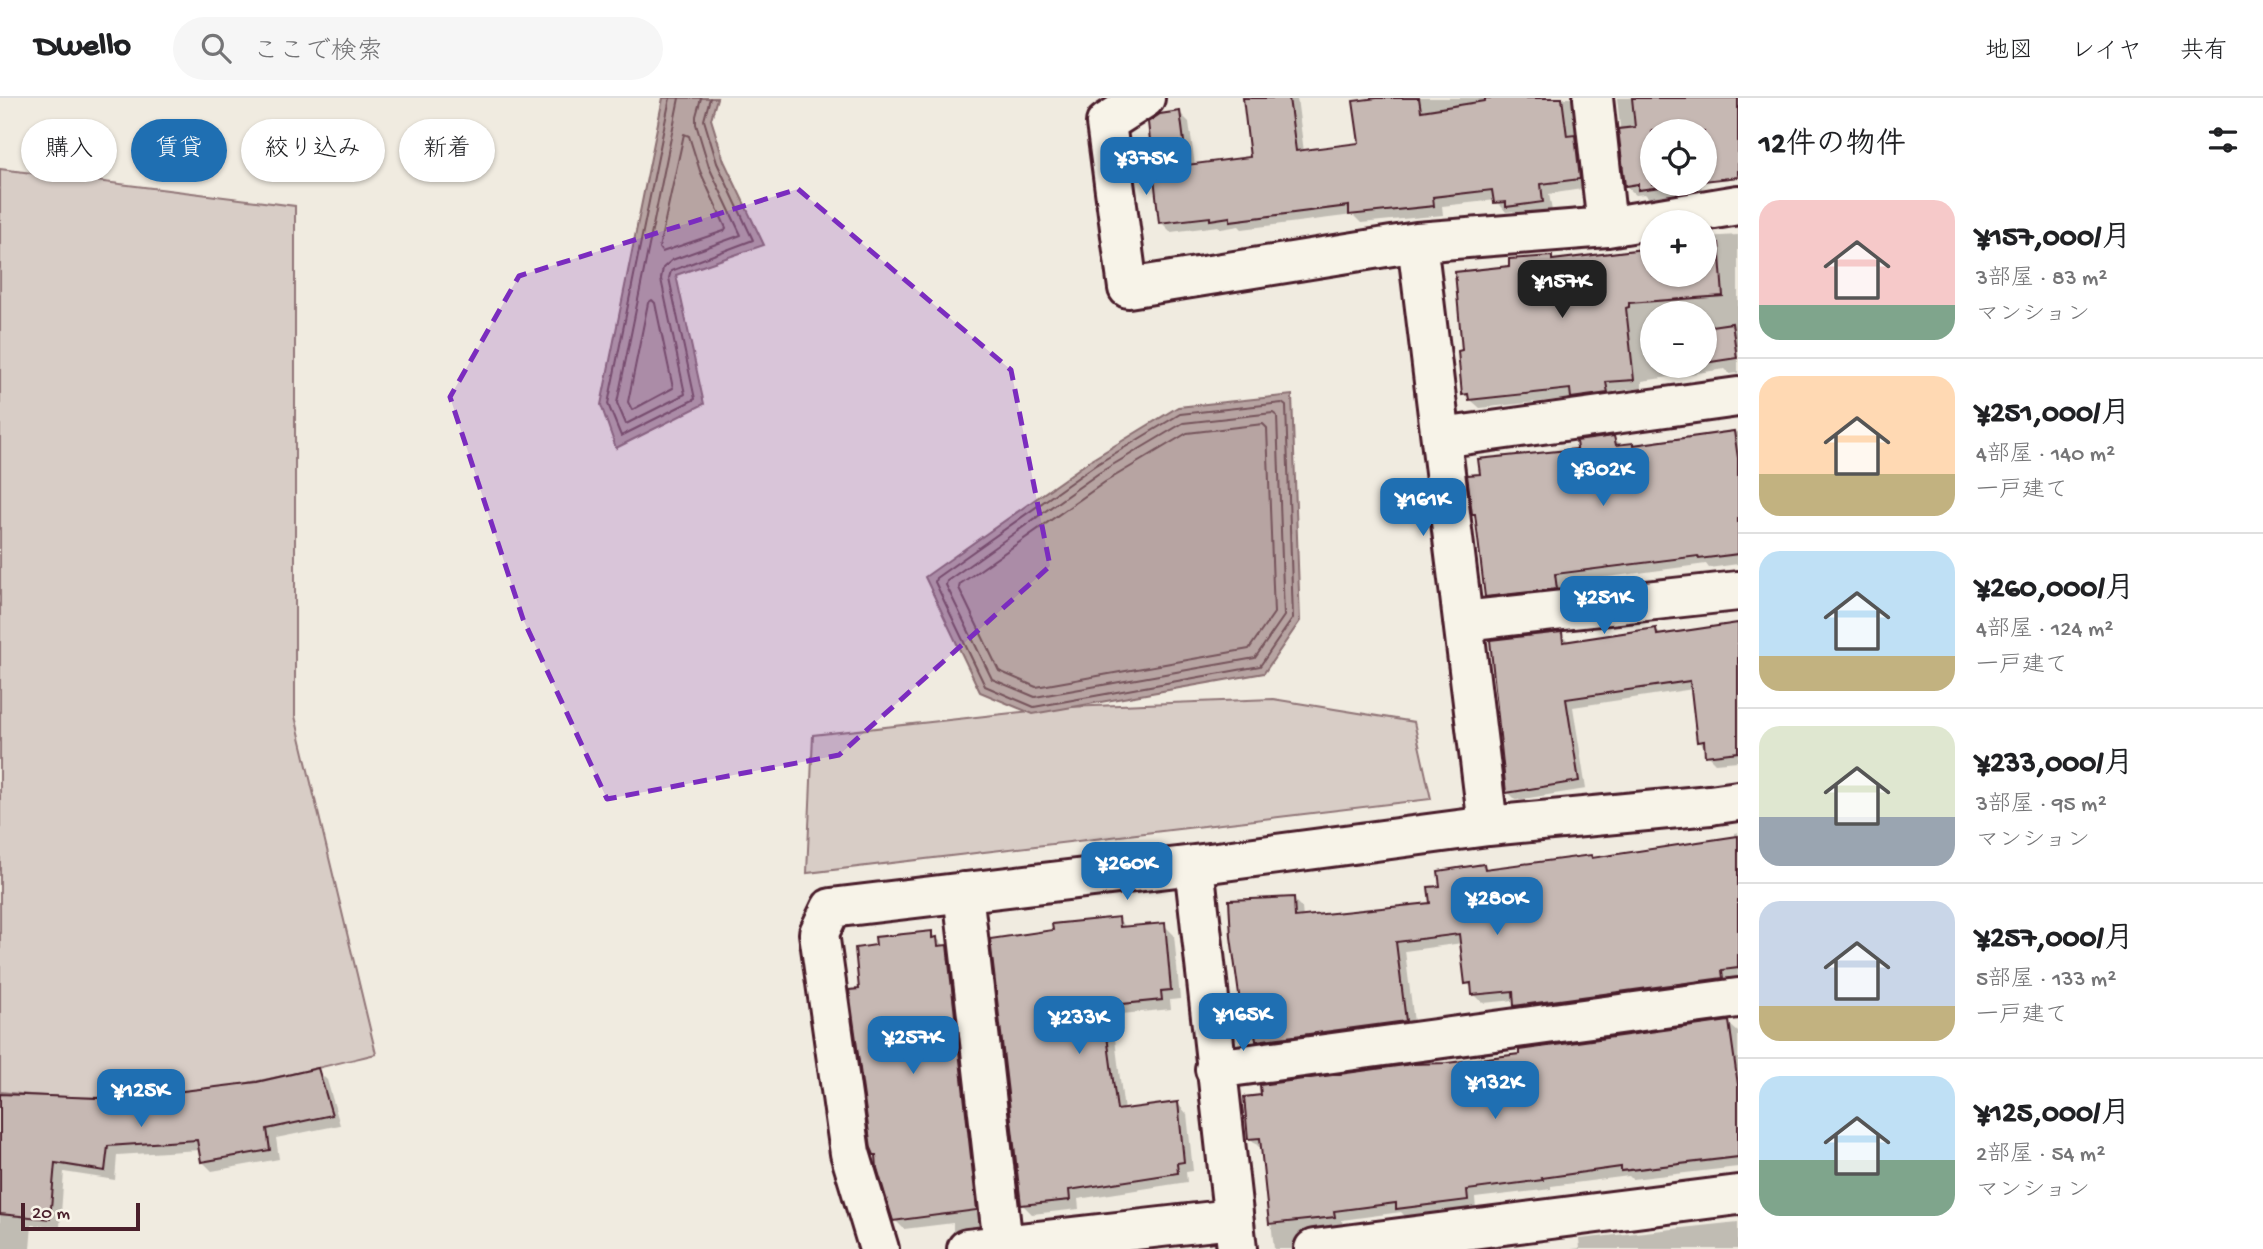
<!DOCTYPE html>
<html lang="ja">
<head>
<meta charset="utf-8">
<style>
	:root { --surface:#fff; --page:#f6f6f6; --text:#202124; --muted:#757577; --line:#e0e0e0; --accent:#1f6fb2 }
	body { margin:0; font-family:"Gochi Hand","Klee One",sans-serif; background:var(--page); color:var(--text); height:100vh; display:flex; flex-direction:column; font-size:26px; white-space:nowrap }
	* { box-sizing:border-box; margin:0 }
	p { font-size:23px; color:var(--muted) }
	.icon { flex:none; width:38px; height:38px; fill:none; stroke:currentColor; stroke-width:2; stroke-linecap:round; stroke-linejoin:round }
	.map { position:relative; flex:1; overflow:hidden }
	.drawer { display:flex; flex-direction:column; background:var(--surface); width:525px }
	.drawer>* { flex:none }
	.top-card { position:absolute; left:21px; top:21px; width:665px; height:63px; display:flex; gap:14px }
	.buttons { position:absolute; left:1640px; top:21px; display:grid; gap:14px }
	.buttons a { display:grid; place-items:center; width:77px; height:77px; border-radius:50%; background:var(--surface); box-shadow:0 2px 5px #0004; font-size:35px }
	.scale { position:absolute; left:21px; bottom:18px; width:119px; box-sizing:border-box; padding-left:7px; border:4px solid #4a1f2b; border-top:0; font-size:19px; line-height:24px; white-space:nowrap; color:#4a1f2b; -webkit-text-stroke:5px #f7f3e8; paint-order:stroke }
	.price { position:absolute; translate:-50% -60px; padding:0 16px; border-radius:14px; background:var(--accent); color:#fff; font-size:23px; line-height:46px; filter:drop-shadow(0 2px 4px #0008) }
	.price::after { content:''; position:absolute; left:50%; top:42px; width:21px; height:16px; margin-left:-10px; background:inherit; clip-path:polygon(0 0,100% 0,50% 100%) }
	.price.active { background:#222; color:#fff }
	ul { padding:0; list-style:none }
	li { display:flex; align-items:center; gap:21px; height:175px; padding:0 21px }
	li+li { border-top:2px solid var(--line) }
	li span { display:grid; place-items:center; flex:none; width:196px; height:140px; border-radius:21px; color:#555 }
	li>.icon { margin-inline-start:auto }
	span .icon { width:84px; height:84px; fill:#fffc; stroke-width:1 }
	li b { font-size:30px }
	h2 { display:flex; justify-content:space-between; align-items:center; height:84px; padding:0 21px; font-size:30px }
	.pill { padding:0 24px; border-radius:32px; background:var(--surface); box-shadow:0 2px 5px #0004; font-size:24px; line-height:63px }
	.pill.active { background:var(--accent); color:#fff }
	header { display:flex; align-items:center; gap:42px; box-sizing:border-box; height:98px; padding:0 35px; background:var(--surface); border-bottom:2px solid var(--line) }
	header strong { font-size:33px }
	nav { display:flex; gap:38px; margin-inline-start:auto; font-size:24px }
	.search { width:490px; height:63px; background:var(--page); display:flex; align-items:center; gap:18px; box-sizing:border-box; padding:0 24px; border-radius:38px; color:var(--muted); font-size:26px }
	main { display:flex; flex:1; min-height:0 }
	.map>svg:first-child { display:block }
	.green { fill:#d8cdc6; stroke:#917678; stroke-width:2 }
	.water { fill:#b7a4a2; stroke:#8b6f72; stroke-width:2 }
	.shadow { fill:#0003; fill-rule:evenodd }
	.lines { fill:none; stroke-linecap:round; stroke-linejoin:round }
	.shore { stroke:#76545b; stroke-width:2 }
	.building { fill:#c6b8b3; stroke:#4a1f2b; stroke-width:2 }
	.street-casing { stroke:#4a1f2b; stroke-width:44 }
	.secondary-casing { stroke:#4a1f2b; stroke-width:44 }
	.street { stroke:#f7f3e8; stroke-width:38 }
	.secondary { stroke:#f7f3e8; stroke-width:38 }
	.marked { fill:#7b2cbf; fill-opacity:0.2; stroke:#7b2cbf; stroke-width:5; stroke-dasharray:14 9; stroke-linejoin:round }
</style>
</head>
<body>
<header>
<strong>Dwello</strong>
<div class="search"><svg class="icon" aria-label="search" viewBox="0 0 24 24"><circle cx="10" cy="10" r="6"/><path d="M15 15l6 6"/></svg>ここで検索</div>
<nav><a>地図</a><a>レイヤ</a><a>共有</a></nav>
</header>
<main>
<div class="map">
<svg width="1738" height="1151" viewBox="0 0 1738 1151">
	<rect width="100%" height="100%" fill="#f0ebe0"/>
	<filter id="ink" filterUnits="userSpaceOnUse"><feTurbulence type="fractalNoise" baseFrequency=".0143" numOctaves="2"/><feDisplacementMap in="SourceGraphic" scale="14" xChannelSelector="R" yChannelSelector="G"/><feConvolveMatrix kernelMatrix="1 2 1 2 8 2 1 2 1" color-interpolation-filters="sRGB"/></filter>
	<g filter="url(#ink)">
		<path class="green" d="M0 71 295 108V618L376 956C297 975 216 996 134 999 89 1001 44 999 0 994Z
			M1273 601 1414 624 1431 701 807 775 813 637 1068 609Z"/>
		<path class="water" d="M663 0H717L711 21 724 63 764 147 676 177 704 306 616 350 601 307Z
			M1292 297 1300 523 1264 575 1033 616 980 594 925 479 1091 362 1178 309Z"/>
		<path class="shadow" d="M1245 0H1297L1304 54 1361 47 1385 0H1583L1588 90 1549 96 1552 113 1517 118 1513 113 1506 114 1496 102 1442 108 1443 117 1361 125 1353 117 1242 131 1239 128 1221 131 1218 128 1171 134 1161 124 1180 15 1189 24 1195 68 1252 61Z
			M1617 0H1738V66L1704 33H1652V86H1701L1702 94 1649 100 1645 96 1636 97 1626 88Z
			M1738 137V275L1730 276 1725 271 1642 283V290L1614 293 1616 303 1582 308 1574 300 1480 310 1464 296V254L1511 170 1551 160 1555 164 1652 153V177H1704V139ZM1652 215H1704V268H1652Z
			M1738 334V466L1709 470 1706 466 1563 485 1565 499 1496 507 1487 498 1478 419 1474 415 1482 377 1579 352 1614 340 1622 348 1634 349Z
			M1738 526V663L1715 665 1707 657 1706 651 1699 643 1693 591 1573 609 1586 691 1516 702 1508 694 1561 536 1570 545 1656 532 1662 538Z
			M1738 734V879L1730 880 1731 889 1525 917 1516 907 1515 902 1483 905 1474 896V892L1467 885 1462 845 1405 853 1415 932 1267 952 1248 935 1293 801 1302 810 1303 820 1432 807 1442 789 1483 768 1488 772 1593 761 1735 739V735Z
			M1118 821 1127 830 1164 827 1174 837 1180 901 1170 902 1171 911 1112 917 1124 1013 1178 1006 1187 1016 1193 1073 1186 1074 1187 1084 1078 1101 1079 1111 1032 1116 1022 1106Z
			M931 835 956 858 987 1137 961 1146 953 1137V1125L904 1131 895 1122 878 1059 875 1056 861 892 878 848Z
			M1728 925 1738 934V1069L1632 1081 1629 1078 1551 1088V1091L1475 1100 1476 1111 1407 1120 1401 1114 1342 1122 1344 1135 1303 1151H1274L1263 1049H1259L1250 1040 1413 970 1521 957Z
			M317 972 327 982 340 1027 276 1040 279 1061 212 1073 202 1063 200 1052 117 1057 115 1082 64 1074 60 1129 32 1127 30 1151H0V997L134 1001 258 986Z
			M1738 1124V1151H1571L1580 1150 1579 1141Z"/>
		<g class="lines">
			<path class="shore" d="M670 0 608 306 621 338 695 301 669 180 671 173 753 142 717 65 704 22 710 0
				M679 0 617 305 626 326 685 296 661 181 663 170 672 162 741 137 709 69 696 26V18L701 0
				M684 36 689 38 700 73 726 130 724 133 662 154 659 150Z
				M652 202 655 205 673 290 632 312 628 304 648 205Z
				M1282 305 1286 308 1293 520 1260 568 1034 609 985 588 935 484 936 480 1094 368 1180 316Z
				M1273 315 1277 318 1284 518 1255 560 1035 599 992 581 946 487 947 483 1099 375 1183 325Z
				M1263 326 1267 330 1274 515 1249 551 1036 589 999 573 959 490 960 486 1105 384 1187 335Z"/>
		</g>
		<path class="building" d="M1243 0H1289L1296 53 1359 45 1353 3 1377 0H1419L1421 13 1485 3V0H1562L1567 38 1575 37 1580 81 1541 86 1543 104 1506 109V104L1494 105 1492 92 1433 99 1434 108 1349 117V108L1230 123V119L1210 122V119L1159 125 1148 24 1160 16 1180 13 1187 67 1250 59Z
			M1632 0H1738V79L1704 83V33H1652V86H1683L1638 92V86L1625 88 1618 31 1635 29Z
			M1719 145 1723 198 1629 205V209L1626 210 1634 282 1606 284 1608 295 1571 300 1570 291 1469 302 1468 296 1462 297 1458 253 1462 252 1455 174 1509 168V161L1552 158V162L1652 150V177H1704V146Z
			M1732 225 1737 260 1704 265V229Z
			M1734 333 1738 360V456L1699 461 1698 458 1555 476 1557 491 1485 499 1475 416H1472L1467 377 1480 376 1478 361 1577 351 1576 343 1614 338 1616 347 1633 345V347Z
			M1738 525V654L1705 658 1704 643 1697 644 1690 583 1566 601 1579 683 1506 695 1490 542 1562 534 1563 544 1656 530 1657 537Z
			M1738 738V870L1722 872 1723 880 1514 908 1513 893 1472 897 1471 885 1465 886 1459 836 1396 844 1406 923 1256 943 1255 935 1247 936 1245 926H1243L1231 839 1229 802 1294 799 1295 819 1430 805 1428 789 1440 788 1438 773 1484 766 1485 771 1591 757 1592 760Z
			M1119 819 1120 829 1165 825 1171 892 1161 893 1162 902 1103 908 1117 1012 1178 1004 1184 1064 1177 1065 1178 1075 1069 1092 1070 1102 1021 1107 990 841 1053 832 1052 826Z
			M932 833V840L937 839 938 848 947 847 977 1112 893 1123 877 1070 876 1057H874L871 1050 849 892 859 891 855 850 876 847 875 839Z
			M1729 923 1738 987V1059L1621 1073V1069L1542 1080 1543 1082 1467 1092 1468 1102 1396 1111V1105L1334 1113 1335 1119 1269 1126 1260 1040 1248 1041 1244 999 1261 997 1260 987 1412 966 1447 965 1519 956V952Z
			M318 970 332 1017 267 1031 270 1052 201 1064 197 1042 108 1048 105 1073 55 1065 50 1121 0 1116V996L96 1000 134 999 257 984Z"/>
		<g class="lines">
			<g class="street-casing">
				<path id="street" d="M1145 0 1106 25 1128 190 1417 144 1607 129 1738 107
					M1593 0 1607 129
					M1417 144 1488 728
					M1441 340 1738 299
					M1463 523 1738 493
					M1194 767 1237 1151
					M963 794 1003 1147
					M1215 971 1738 900
					M879 1151 850 1055 819 835 831 810 1194 767 1488 728 1710 707
					M967 1151 1232 1121
					M1314 1151 1738 1097"/>
			</g>
			<g class="secondary-casing">
				<path id="secondary" d="M1710 707 1738 703"/>
			</g>
			<use href="#street" class="street"/>
			<use href="#secondary" class="secondary"/>
		</g>
	</g>
	<path class="marked" d="M798 91 1011 272 1050 468 839 657 607 701 523 521 450 299 519 178Z"/>
</svg>
<div class="buttons">
<a><svg class="icon" aria-label="locate" viewBox="0 0 24 24"><circle cx="12" cy="12" r="6"/><path d="M12 2v4M12 18v4M2 12h4M18 12h4"/></svg></a>
<a>+</a>
<a>−</a>
</div>
<div class="scale">20 m</div>
<b class="price" style="left:1146px;top:99px">¥375K</b>
<b class="price active" style="left:1562px;top:222px">¥157K</b>
<b class="price" style="left:1603px;top:410px">¥302K</b>
<b class="price" style="left:1423px;top:440px">¥161K</b>
<b class="price" style="left:1604px;top:538px">¥251K</b>
<b class="price" style="left:1127px;top:804px">¥260K</b>
<b class="price" style="left:1497px;top:839px">¥280K</b>
<b class="price" style="left:1243px;top:955px">¥165K</b>
<b class="price" style="left:1079px;top:958px">¥233K</b>
<b class="price" style="left:913px;top:978px">¥257K</b>
<b class="price" style="left:1495px;top:1023px">¥132K</b>
<b class="price" style="left:141px;top:1031px">¥125K</b>
<div class="top-card">
<a class="pill">購入</a>
<a class="pill active">賃貸</a>
<a class="pill">絞り込み</a>
<a class="pill">新着</a>
</div>
</div>
<section class="drawer">
<h2>12件の物件<svg class="icon" aria-label="filters" viewBox="0 0 24 24"><path d="M4 7h16M4 17h16"/><circle cx="9" cy="7" r="2"/><circle cx="15" cy="17" r="2"/></svg></h2>
<ul>
<li><span style="background:linear-gradient(#f6c9c9 75%,#7fa58c 0)"><svg class="icon" aria-label="home" viewBox="0 0 24 24"><path d="M3 11l9-7 9 7M6 9v11h12V9"/></svg></span><div><b>¥157,000/月</b><p>3部屋 · 83 m²</p><p>マンション</p></div></li>
<li><span style="background:linear-gradient(#ffd9b3 70%,#c2b280 0)"><svg class="icon" aria-label="home" viewBox="0 0 24 24"><path d="M3 11l9-7 9 7M6 9v11h12V9"/></svg></span><div><b>¥251,000/月</b><p>4部屋 · 140 m²</p><p>一戸建て</p></div></li>
<li><span style="background:linear-gradient(#bfe0f5 75%,#c2b280 0)"><svg class="icon" aria-label="home" viewBox="0 0 24 24"><path d="M3 11l9-7 9 7M6 9v11h12V9"/></svg></span><div><b>¥260,000/月</b><p>4部屋 · 124 m²</p><p>一戸建て</p></div></li>
<li><span style="background:linear-gradient(#dfe7d0 65%,#9aa5b1 0)"><svg class="icon" aria-label="home" viewBox="0 0 24 24"><path d="M3 11l9-7 9 7M6 9v11h12V9"/></svg></span><div><b>¥233,000/月</b><p>3部屋 · 95 m²</p><p>マンション</p></div></li>
<li><span style="background:linear-gradient(#c9d6e8 75%,#c2b280 0)"><svg class="icon" aria-label="home" viewBox="0 0 24 24"><path d="M3 11l9-7 9 7M6 9v11h12V9"/></svg></span><div><b>¥257,000/月</b><p>5部屋 · 133 m²</p><p>一戸建て</p></div></li>
<li><span style="background:linear-gradient(#bfe0f5 60%,#7fa58c 0)"><svg class="icon" aria-label="home" viewBox="0 0 24 24"><path d="M3 11l9-7 9 7M6 9v11h12V9"/></svg></span><div><b>¥125,000/月</b><p>2部屋 · 54 m²</p><p>マンション</p></div></li>
</ul>
</section>
</main>
</body>
</html>
